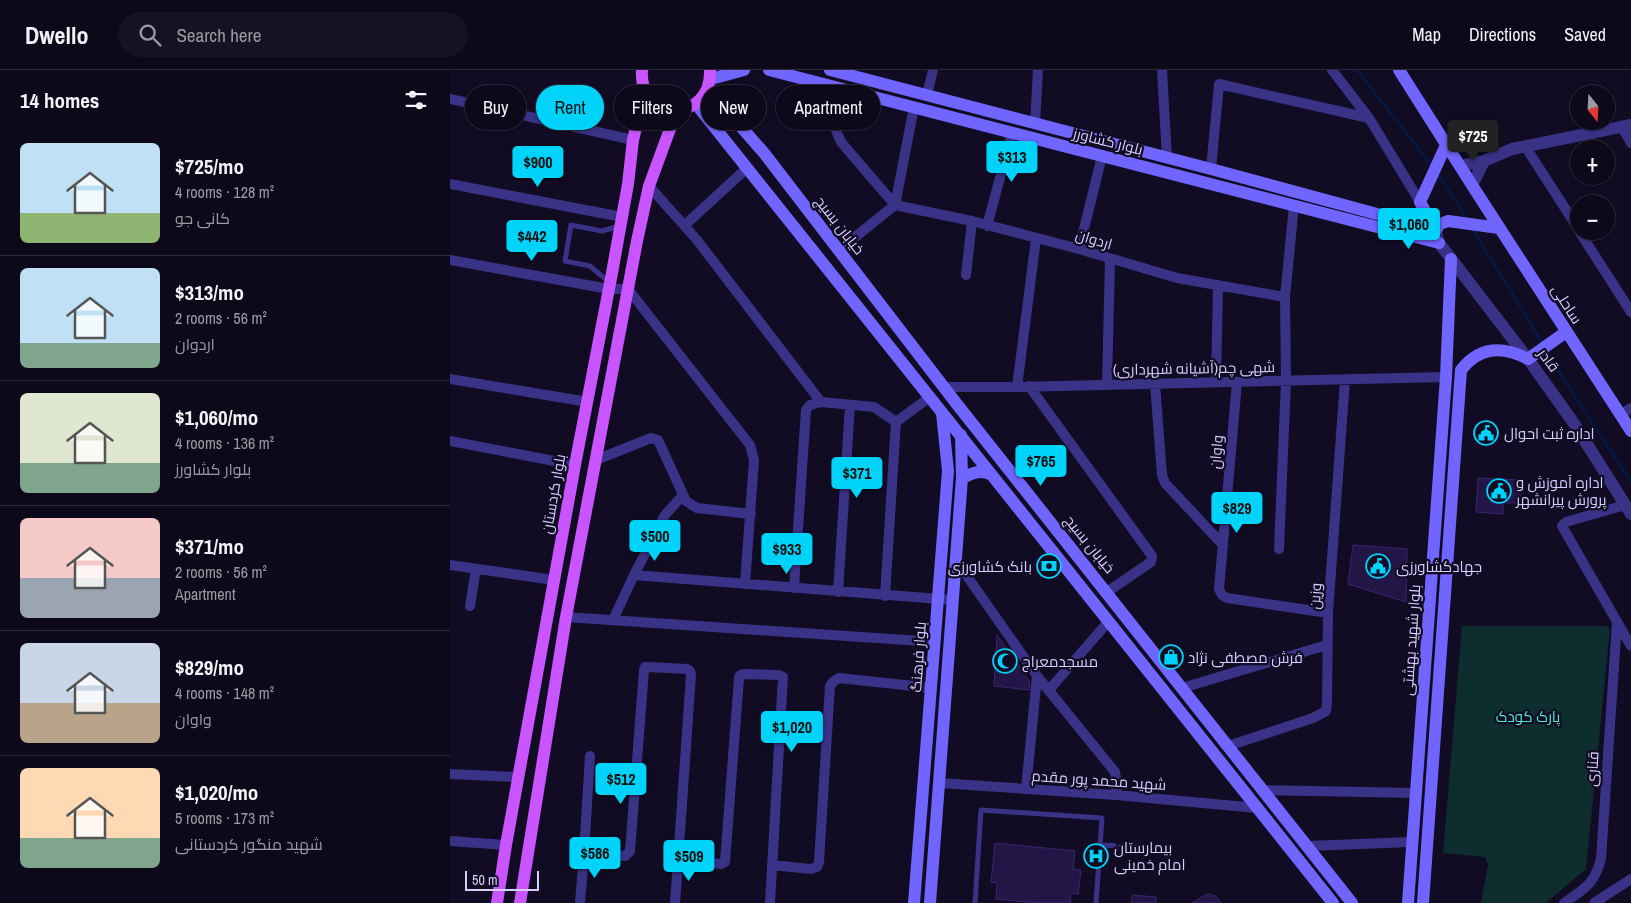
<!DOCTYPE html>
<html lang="en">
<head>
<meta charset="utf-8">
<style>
	:root { --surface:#0d091a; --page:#161223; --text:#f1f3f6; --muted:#9a9aa2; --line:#2d2a39; --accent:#00d3f9 }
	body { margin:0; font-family:"Archivo Narrow",Cairo,sans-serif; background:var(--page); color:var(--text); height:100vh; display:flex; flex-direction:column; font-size:19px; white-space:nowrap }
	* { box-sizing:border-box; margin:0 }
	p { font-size:16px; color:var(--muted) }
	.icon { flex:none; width:28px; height:28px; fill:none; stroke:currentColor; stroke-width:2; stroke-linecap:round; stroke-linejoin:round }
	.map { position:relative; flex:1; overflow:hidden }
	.panel { display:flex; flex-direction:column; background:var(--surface); width:450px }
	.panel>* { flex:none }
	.guide { position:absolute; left:15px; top:15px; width:475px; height:45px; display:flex; gap:10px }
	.needle { width:32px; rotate:162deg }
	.fabs { position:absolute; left:1120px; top:15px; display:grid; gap:10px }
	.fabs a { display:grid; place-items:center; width:45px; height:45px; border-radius:50%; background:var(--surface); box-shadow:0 1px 4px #0004,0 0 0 1px var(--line); font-size:25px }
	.scale { position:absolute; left:15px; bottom:12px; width:74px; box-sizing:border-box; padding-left:5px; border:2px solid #d6ceff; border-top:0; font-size:14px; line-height:18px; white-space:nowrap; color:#d6ceff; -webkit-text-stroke:4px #110c23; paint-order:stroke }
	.price { position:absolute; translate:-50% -42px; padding:0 11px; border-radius:5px; background:var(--accent); color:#111; font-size:16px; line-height:32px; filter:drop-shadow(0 1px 2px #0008) }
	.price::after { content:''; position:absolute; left:50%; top:30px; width:15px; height:11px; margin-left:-8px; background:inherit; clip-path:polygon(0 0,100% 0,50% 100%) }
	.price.active { background:#222; color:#fff }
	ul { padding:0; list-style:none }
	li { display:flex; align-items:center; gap:15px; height:125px; padding:0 20px }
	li+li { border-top:1px solid var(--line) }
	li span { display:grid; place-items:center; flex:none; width:140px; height:100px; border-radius:8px; color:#555 }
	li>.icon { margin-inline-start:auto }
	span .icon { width:60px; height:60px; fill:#fffc; stroke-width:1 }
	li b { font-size:21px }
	h2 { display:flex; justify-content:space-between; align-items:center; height:60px; padding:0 20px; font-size:21px }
	.chip { padding:0 18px; border-radius:22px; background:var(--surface); box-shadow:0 1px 4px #0004,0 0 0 1px var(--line); font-size:18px; line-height:45px }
	.chip.active { background:var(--accent); color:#111 }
	header { display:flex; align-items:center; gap:30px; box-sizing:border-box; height:70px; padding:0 25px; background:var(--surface); border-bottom:1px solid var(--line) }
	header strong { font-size:24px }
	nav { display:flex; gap:28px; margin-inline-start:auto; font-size:18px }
	.search { width:350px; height:45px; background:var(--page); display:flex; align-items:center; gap:12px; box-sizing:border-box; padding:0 18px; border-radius:28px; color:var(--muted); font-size:19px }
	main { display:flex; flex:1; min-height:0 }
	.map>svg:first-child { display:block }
	.green { fill:#0e2d2e }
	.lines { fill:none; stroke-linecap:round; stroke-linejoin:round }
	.stream { stroke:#051843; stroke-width:3 }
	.building { fill:#221646; stroke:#392674 }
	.service { stroke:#3a3287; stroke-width:5 }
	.minor { stroke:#3a3287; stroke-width:10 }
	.tertiary { stroke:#3a3287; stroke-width:12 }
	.secondary { stroke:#7165ff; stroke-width:12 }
	.primary { stroke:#c855ff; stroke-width:12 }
	.labels { text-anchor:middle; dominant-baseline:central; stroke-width:4.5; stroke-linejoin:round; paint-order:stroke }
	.street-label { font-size:15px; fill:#d6ceff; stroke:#110c23 }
	.poi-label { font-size:15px; fill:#d6ceff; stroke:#110c23; text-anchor:start }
	.park-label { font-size:15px; fill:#4feacb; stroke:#110c23 }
</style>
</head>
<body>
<header>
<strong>Dwello</strong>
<div class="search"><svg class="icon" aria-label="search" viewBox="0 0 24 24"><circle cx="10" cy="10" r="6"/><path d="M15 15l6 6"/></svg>Search here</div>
<nav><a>Map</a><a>Directions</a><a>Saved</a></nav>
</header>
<main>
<section class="panel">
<h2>14 homes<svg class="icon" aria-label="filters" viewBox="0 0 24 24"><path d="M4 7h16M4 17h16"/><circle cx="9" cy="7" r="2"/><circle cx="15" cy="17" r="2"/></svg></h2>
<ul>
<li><span style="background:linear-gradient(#bfe0f5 70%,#8fb573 0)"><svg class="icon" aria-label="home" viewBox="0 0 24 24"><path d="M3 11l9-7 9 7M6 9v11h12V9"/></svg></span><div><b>$725/mo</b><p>4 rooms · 128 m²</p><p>کانی جو</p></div></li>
<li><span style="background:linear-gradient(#bfe0f5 75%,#7fa58c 0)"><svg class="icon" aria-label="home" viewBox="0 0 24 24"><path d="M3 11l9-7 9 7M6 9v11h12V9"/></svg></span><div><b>$313/mo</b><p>2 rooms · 56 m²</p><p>اردوان</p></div></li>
<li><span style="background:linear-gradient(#dfe7d0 70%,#7fa58c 0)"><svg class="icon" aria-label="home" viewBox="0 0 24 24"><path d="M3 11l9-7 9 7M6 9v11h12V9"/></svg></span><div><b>$1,060/mo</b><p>4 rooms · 136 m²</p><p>بلوار کشاورز</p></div></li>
<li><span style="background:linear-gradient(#f6c9c9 60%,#9aa5b1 0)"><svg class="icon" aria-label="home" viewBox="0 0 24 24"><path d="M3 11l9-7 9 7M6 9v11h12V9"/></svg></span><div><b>$371/mo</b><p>2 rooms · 56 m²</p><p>Apartment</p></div></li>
<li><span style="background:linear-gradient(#c9d6e8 60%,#b9a48a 0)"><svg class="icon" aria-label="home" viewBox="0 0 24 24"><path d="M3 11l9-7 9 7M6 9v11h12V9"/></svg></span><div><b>$829/mo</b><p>4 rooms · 148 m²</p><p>واوان</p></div></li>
<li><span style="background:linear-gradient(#ffd9b3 70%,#7fa58c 0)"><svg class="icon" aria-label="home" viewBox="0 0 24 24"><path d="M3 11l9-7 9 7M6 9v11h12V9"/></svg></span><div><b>$1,020/mo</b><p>5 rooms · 173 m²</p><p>شهید منگور کردستانی</p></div></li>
</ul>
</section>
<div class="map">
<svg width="1181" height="833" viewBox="0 0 1181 833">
	<rect width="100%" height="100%" fill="#110c23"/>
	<path class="green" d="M1012 556H1156L1160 559 1136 799 1096 833H1031L1038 795 1035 787 993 783Z"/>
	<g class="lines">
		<path class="stream" d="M907 0 982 96
			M987 103 1018 150
			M1022 158 1093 274
			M1096 280 1116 313 1181 412"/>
	</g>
	<path class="building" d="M1028 408 1072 410 1070 433H1053V444L1026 442Z
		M903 475 957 479 956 532 898 514Z
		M547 565 580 612 579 620 544 616Z
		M545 773 625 781 623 799 631 800 628 824 621 823 620 833H588L546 829 547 813 541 812Z
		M757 824 766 826 771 833H742Z
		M682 825 706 827V833H681Z"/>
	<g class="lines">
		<path class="service" d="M159 212 140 196 115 191 121 155 152 161 170 156
			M650 775 720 778
			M525 833 531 740 652 748 646 833"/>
		<path class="minor" d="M712 0 717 88
			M882 0 919 48 970 132
			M394 19 385 58 391 72 445 135
			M477 25 483 0
			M0 29 183 70
			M585 53 588 0
			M1172 57 1181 73
			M1075 76 1129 160
			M761 99 769 14 919 48
			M0 114 172 147
			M199 116 247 170 371 332
			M445 135 522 151 629 179 727 208 835 227
			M235 155 297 98
			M537 156 562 63
			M1129 161 1181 242
			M629 179 652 86
			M389 180 445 135 464 37
			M0 190 159 219H178L300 375 304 390 295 514
			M516 205 522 151
			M0 309 138 332
			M766 312 768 215
			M787 312 769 519 772 525 777 528 878 543
			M705 314 712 405 715 413 773 475
			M657 315 660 189
			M579 316 702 486 701 492 657 522
			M494 317H567L996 307
			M567 317 586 169
			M1170 345 1181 338
			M0 371 125 395
			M146 390 201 368 208 370 236 431 247 438 301 444
			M1175 435 1116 452 1112 456 1181 576
			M829 479 836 311 835 227 844 135
			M505 489 587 606 665 702 667 714 666 725
			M0 495 104 510
			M184 505 502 530
			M344 518 356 340 360 335 371 332 424 337 446 352 480 327
			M388 522 400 335
			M435 526 446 352
			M20 536 26 499
			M116 547 485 572
			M163 550 184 505 215 445 233 425
			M732 618 877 575
			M599 620 658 552
			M778 676 863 648 876 641 877 632 878 543 895 310
			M140 686 134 783 175 786 180 781 194 600 195 597H198L237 599 240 601 241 605 225 833
			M0 704 68 707
			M489 713 666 725 807 738
			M576 719 587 606
			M813 720 967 723
			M0 771 56 775
			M858 776 961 772
			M228 789 271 794 275 792 289 608 290 605 294 604 329 605 333 607 320 833
			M322 795 361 799 367 797 369 792 380 616 383 612 389 608 482 618
			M130 833 134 783
			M1114 833C1135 818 1144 815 1151 789L1167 552
			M1144 833 1181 809"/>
		<path class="tertiary" d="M1010 96 1034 91 1062 79 1181 55
			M1022 115 1034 91
			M986 162 989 173 1078 289 1123 352 1181 444"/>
		<path class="secondary" d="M319 0 989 173
			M380 0 761 99 986 160
			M949 0 1027 123 1181 361
			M261 9 294 0
			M258 19 314 83 506 333 902 833
			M246 34 883 833
			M986 160 970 132 996 75
			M986 160 990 154 998 151 1049 158
			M512 408C523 403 530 399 542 405
			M464 833 498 401 492 343
			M480 833 512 408 511 365
			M958 833 996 307 1001 189
			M973 833 1011 300C1030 276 1053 276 1078 289L1116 262"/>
		<path class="primary" d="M192 0C188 52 262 54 260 0
			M47 833 56 775 125 395 162 203 178 114 183 70 195 21
			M70 833 116 547 187 171 199 116 227 40"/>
	</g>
	<defs>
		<g id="civic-ring" transform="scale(1.25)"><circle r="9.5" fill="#110c23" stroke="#00d3f9" stroke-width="1.5"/><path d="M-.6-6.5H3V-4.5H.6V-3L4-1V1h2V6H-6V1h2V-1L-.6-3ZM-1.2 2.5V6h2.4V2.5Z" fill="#00d3f9"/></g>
		<g id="bank-ring" transform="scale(1.25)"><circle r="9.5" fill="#110c23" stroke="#00d3f9" stroke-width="1.5"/><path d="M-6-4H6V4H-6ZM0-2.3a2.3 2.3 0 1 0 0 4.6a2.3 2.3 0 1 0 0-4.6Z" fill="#00d3f9"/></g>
		<g id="shop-ring" transform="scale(1.25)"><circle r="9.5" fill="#110c23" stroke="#00d3f9" stroke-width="1.5"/><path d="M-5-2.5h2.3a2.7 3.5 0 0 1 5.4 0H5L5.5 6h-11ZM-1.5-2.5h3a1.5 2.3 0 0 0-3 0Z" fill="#00d3f9"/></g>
		<g id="mosque-ring" transform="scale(1.25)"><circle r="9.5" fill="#110c23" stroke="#00d3f9" stroke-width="1.5"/><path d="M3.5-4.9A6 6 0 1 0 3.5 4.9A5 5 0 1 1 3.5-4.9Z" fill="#00d3f9"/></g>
		<g id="hospital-ring" transform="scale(1.25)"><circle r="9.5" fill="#110c23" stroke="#00d3f9" stroke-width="1.5"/><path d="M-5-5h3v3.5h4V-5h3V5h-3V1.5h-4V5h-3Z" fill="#00d3f9"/></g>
	</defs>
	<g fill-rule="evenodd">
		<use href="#civic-ring" x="1036" y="363"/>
		<use href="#civic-ring" x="1049" y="421"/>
		<use href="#bank-ring" x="599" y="496"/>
		<use href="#civic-ring" x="928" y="496"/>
		<use href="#shop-ring" x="721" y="587"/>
		<use href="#mosque-ring" x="555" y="591"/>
		<use href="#hospital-ring" x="646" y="786"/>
	</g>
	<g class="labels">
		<g class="street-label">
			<text transform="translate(658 71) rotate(14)">بلوار کشاورز</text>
			<text transform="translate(390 155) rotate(52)">خیابان بسیج</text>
			<text transform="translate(644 169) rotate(17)">اردوان</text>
			<text transform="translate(1117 234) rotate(57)">ساحلی</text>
			<text transform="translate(1099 290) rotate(54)">قادر</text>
			<text transform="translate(744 298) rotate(-1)">شهی چم(آشیانه شهرداری)</text>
			<text transform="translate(766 382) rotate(-85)">واوان</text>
			<text transform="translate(103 424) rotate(-80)">بلوار کردستان</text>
			<text transform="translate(640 474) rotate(51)">خیابان بسیج</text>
			<text transform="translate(865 526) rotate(-86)">وزین</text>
			<text transform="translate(961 570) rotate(-86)">بلوار شهید بهشتی</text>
			<text transform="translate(468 587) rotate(-86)">بلوار فرهنگ</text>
			<text transform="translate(1142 699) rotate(-86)">قناری</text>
			<text transform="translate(649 710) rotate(4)">شهید محمد پور مقدم</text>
		</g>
		<g class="poi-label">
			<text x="1054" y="363">اداره ثبت احوال</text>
			<text x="1066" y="412">اداره آموزش و<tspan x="1066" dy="17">پرورش پیرانشهر</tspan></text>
			<text x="582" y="496" text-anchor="end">بانک کشاورزی</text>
			<text x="946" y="496">جهادکشاورزی</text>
			<text x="738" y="587">فرش مصطفی نژاد</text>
			<text x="572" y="591">مسجدمعراج</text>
			<text x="664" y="777">بیمارستان<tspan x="664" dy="17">امام خمینی</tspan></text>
		</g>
		<g class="park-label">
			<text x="1078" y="646">پارک کودک</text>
		</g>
	</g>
</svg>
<div class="fabs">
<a><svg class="needle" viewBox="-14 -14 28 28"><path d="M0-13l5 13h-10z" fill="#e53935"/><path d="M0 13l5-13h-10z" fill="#9a9aa2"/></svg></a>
<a>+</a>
<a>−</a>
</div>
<div class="scale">50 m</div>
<b class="price active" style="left:1023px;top:92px">$725</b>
<b class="price" style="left:562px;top:113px">$313</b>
<b class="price" style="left:88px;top:118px">$900</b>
<b class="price" style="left:959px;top:180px">$1,060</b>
<b class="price" style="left:82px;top:192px">$442</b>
<b class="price" style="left:591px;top:417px">$765</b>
<b class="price" style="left:407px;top:429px">$371</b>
<b class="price" style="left:787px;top:464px">$829</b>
<b class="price" style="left:205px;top:492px">$500</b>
<b class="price" style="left:337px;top:505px">$933</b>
<b class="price" style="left:342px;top:683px">$1,020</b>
<b class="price" style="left:171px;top:735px">$512</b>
<b class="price" style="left:145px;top:809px">$586</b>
<b class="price" style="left:239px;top:812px">$509</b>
<div class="guide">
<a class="chip">Buy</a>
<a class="chip active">Rent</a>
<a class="chip">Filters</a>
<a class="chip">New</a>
<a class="chip">Apartment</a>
</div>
</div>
</main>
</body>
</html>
